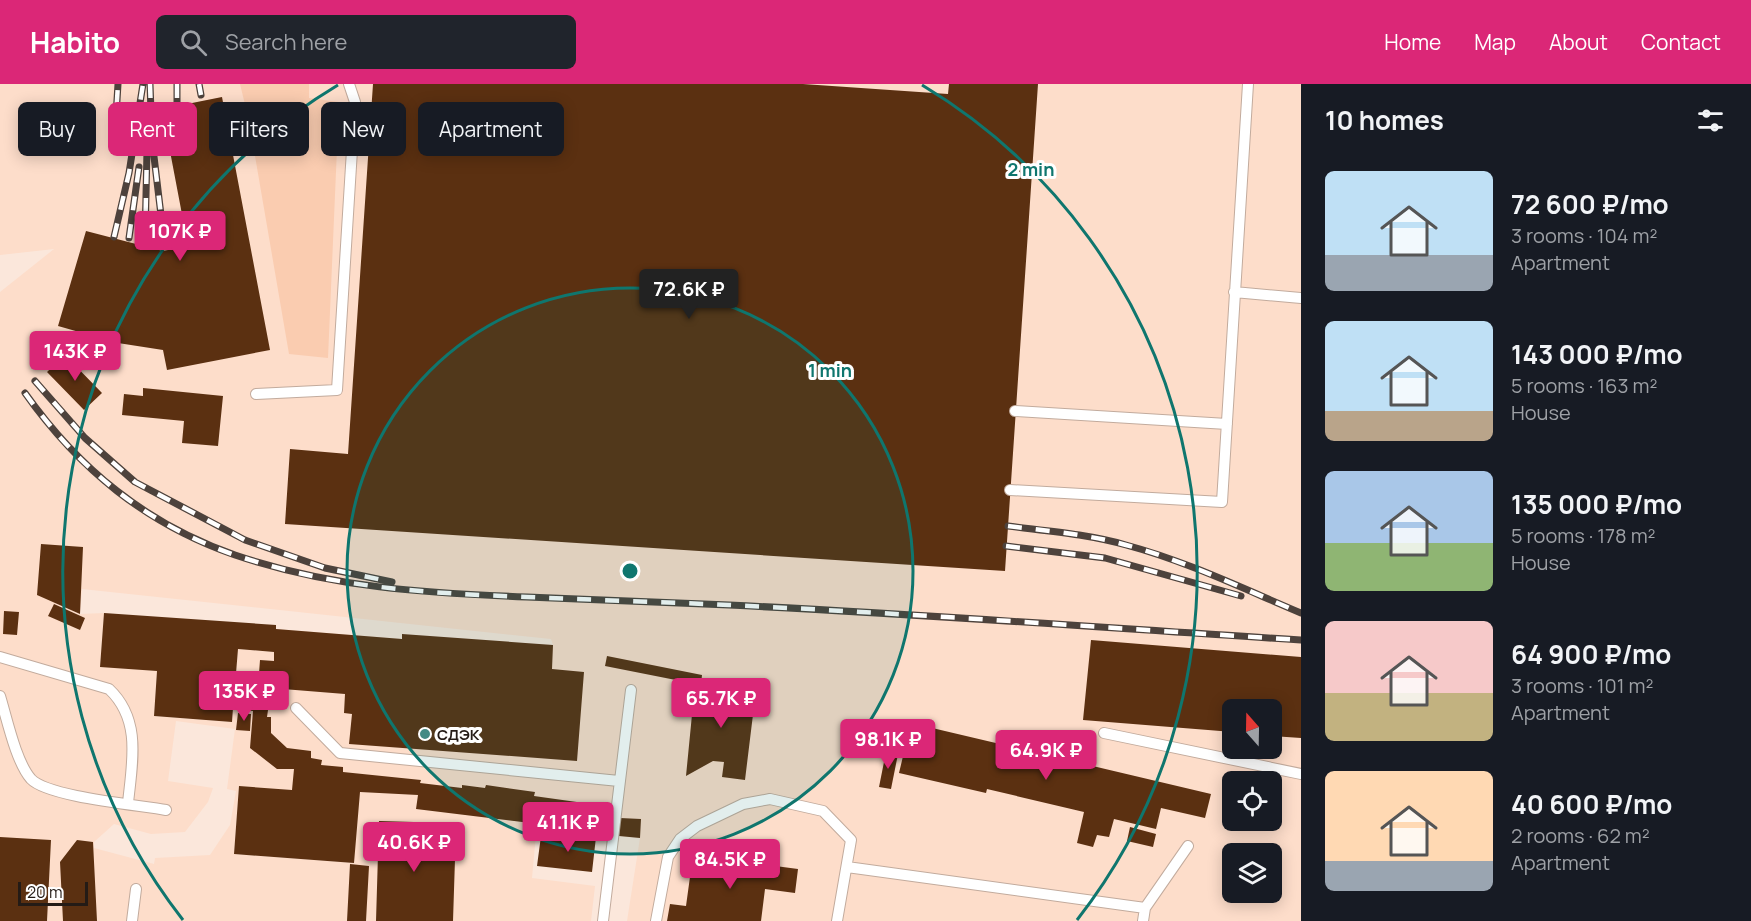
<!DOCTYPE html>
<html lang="en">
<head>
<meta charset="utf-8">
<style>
	:root { --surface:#171b24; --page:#20242c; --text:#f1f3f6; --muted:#9ea1a6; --accent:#db2777 }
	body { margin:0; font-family:Manrope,sans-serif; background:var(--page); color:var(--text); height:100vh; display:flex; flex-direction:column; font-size:22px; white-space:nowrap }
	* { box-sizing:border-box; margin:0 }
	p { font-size:20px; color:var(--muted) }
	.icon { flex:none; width:33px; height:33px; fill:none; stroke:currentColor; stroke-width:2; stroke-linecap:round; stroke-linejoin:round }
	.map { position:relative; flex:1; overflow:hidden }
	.side { display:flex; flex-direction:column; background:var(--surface); width:450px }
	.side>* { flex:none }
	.guide { position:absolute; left:18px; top:18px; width:570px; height:54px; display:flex; gap:12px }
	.needle { width:39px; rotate:340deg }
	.tools { position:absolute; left:1222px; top:615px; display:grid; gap:12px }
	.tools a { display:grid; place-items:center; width:60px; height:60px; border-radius:9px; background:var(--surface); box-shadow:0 3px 15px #0003; font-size:30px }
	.scale { position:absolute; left:18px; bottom:15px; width:70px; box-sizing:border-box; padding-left:6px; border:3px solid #241b16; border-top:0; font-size:16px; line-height:21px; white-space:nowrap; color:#241b16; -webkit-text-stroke:4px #fff; paint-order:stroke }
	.price { position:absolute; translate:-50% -51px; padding:0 14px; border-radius:6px; background:var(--accent); color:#fff; font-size:20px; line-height:39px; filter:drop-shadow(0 2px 3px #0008) }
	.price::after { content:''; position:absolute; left:50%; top:36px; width:18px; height:14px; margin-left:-9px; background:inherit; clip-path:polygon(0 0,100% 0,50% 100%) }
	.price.selected { background:#222; color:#fff }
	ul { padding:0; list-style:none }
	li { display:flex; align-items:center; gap:18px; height:150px; padding:0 24px }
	li span { display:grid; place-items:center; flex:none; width:168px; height:120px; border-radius:9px; color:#555 }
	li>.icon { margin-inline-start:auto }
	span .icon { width:72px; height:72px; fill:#fffc; stroke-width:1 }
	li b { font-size:26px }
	h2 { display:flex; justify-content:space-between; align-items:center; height:72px; padding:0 24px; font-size:26px }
	.chip { padding:0 21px; border-radius:9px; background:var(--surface); box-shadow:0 3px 15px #0003; font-size:21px; line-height:54px }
	.chip.selected { background:var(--accent); color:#fff }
	header { display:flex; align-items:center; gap:36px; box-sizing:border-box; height:84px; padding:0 30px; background:var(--accent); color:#fff }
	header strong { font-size:28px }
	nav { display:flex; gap:33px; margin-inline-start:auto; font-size:21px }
	.search { width:420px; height:54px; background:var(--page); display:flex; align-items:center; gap:15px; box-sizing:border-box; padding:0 21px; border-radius:9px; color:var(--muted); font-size:22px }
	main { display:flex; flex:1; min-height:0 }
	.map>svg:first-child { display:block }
	.built { fill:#fdddca; fill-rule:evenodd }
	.green { fill:#faccb0 }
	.building { fill:#5b3011 }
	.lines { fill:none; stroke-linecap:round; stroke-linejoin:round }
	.lane-casing { stroke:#c2ab9d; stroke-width:12 }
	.lane { stroke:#fff; stroke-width:10 }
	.rail-casing { stroke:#4d423c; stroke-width:7 }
	.rail { stroke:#fff; stroke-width:4.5; stroke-dasharray:14; stroke-linecap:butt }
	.ring { fill:none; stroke:#0f766e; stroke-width:3 }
	.poi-dot { fill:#448b85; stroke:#fff; stroke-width:2 }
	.labels { text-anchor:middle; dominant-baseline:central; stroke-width:6; stroke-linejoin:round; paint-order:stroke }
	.poi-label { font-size:15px; font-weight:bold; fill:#241b16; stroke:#fff; text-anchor:start }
	.centre { fill:#0f766e; stroke:#fff; stroke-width:3 }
	.ring-label { font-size:18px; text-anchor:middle; font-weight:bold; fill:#0f766e; stroke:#fff; stroke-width:6; stroke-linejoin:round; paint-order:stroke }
</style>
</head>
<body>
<header>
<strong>Habito</strong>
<div class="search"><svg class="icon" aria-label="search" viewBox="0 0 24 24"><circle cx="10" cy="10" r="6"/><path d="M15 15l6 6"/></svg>Search here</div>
<nav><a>Home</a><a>Map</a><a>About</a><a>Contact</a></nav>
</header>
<main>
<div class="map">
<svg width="1301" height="837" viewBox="0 0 1301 837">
	<rect width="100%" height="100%" fill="#fbe7db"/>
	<path class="built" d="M0 0H1301V837H627L640 754 619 752 613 747 537 740 532 794 595 802 591 837H0V208L54 165 0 171ZM82 505 551 555 553 561 402 555 276 545 274 568 238 565 232 638 154 632 157 587 100 582 104 529 80 530ZM1233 626H1272V664H1233ZM176 637 235 645 227 705 236 707 230 741 210 771 155 774 154 780 94 764V758L114 740 151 750 185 748 208 718 213 704 168 697ZM1233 698H1272V736H1233ZM239 703 310 708 354 779 234 770ZM1233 770H1272V808H1233Z"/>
	<path class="green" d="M240 0H309V14L339 18 328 274 289 270 249 37Z"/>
	<path class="building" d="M373 0H803L948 10 949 0H1038L1005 487 285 440 290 365 348 370Z
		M222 13 270 266 167 286 163 266 118 259 58 242 86 147 163 167 188 162 162 25Z
		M65 271 102 309 84 326 47 288Z
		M143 304 223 312 218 362 182 359 184 337 122 331 124 310 143 312Z
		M41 460 83 463 80 530 37 511Z
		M54 520 85 534 80 546 48 532Z
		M4 527 19 528 17 551 3 550Z
		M104 529 276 541V545L402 555V550L553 561 552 585 584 588 577 677 349 660 352 630 344 629 345 610 258 603 260 576 274 577V568L238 565 234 614 269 619 267 633H271V649L287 664 311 667V674L322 676 321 681 343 683V688L421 696 420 699 462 704V701L485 704 486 701 535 708 534 712 591 720 604 740 603 748 416 725 418 711 360 708 354 779 234 770 239 702 292 706 294 685H277L250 664 253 627 233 624 232 638 154 632 157 587 100 583Z
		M1091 556 1301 573V654L1272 652V626H1233V648L1083 636Z
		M607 572 702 591 701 601 605 582Z
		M695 600 756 606 745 696 722 693 724 678 713 677 686 692Z
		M238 629 251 630 250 647 236 646Z
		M911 639 1211 710 1205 734 1161 724 1156 745 1114 735 1109 753 1097 751 1093 763 1077 759 1084 728 987 705 986 709 899 689Z
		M886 668 898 670 891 705 879 703Z
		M620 734 641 735 640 754 619 752Z
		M379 737 448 739 447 775H455L453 837H376Z
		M1130 743 1156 750 1153 763 1127 757Z
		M569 750 596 753 592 788 537 782 541 752 569 756Z
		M0 753 51 756 47 837H0Z
		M77 756 93 758 97 837H63L60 778Z
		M693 771 798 785 795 809 765 805 761 837H667L670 820 686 822Z
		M350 780 369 782 366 837H347Z"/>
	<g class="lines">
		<g class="lane-casing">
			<path id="lane" d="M1234 208 1301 214
				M256 310 337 306 355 18 349 0
				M1015 327 1227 340
				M1010 406 1222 418 1248 0
				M0 573 109 605C142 636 132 679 128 719
				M0 612C7 635 16 678 31 695 48 713 139 721 166 726
				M296 624 340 669 619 697
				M1104 649 1301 690
				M847 783 1145 824
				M132 837 136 805
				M603 837 631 606
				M656 837 668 773 680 755 697 742 743 720 770 715 823 727 851 756 837 837
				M1143 837 1145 824 1188 762"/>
		</g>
		<use href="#lane" class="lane"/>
		<g class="rail-casing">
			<path id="rail" d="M150 0 152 56 164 156
				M177 0V22
				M199 0 201 11
				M115 48 118 0
				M114 153 129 89 143 0
				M129 154 139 83
				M145 156 147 66
				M35 297 85 354 135 398 245 456 325 484 392 498
				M25 309C79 385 146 440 235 471 333 504 425 509 527 513 594 516 662 518 729 521 920 530 1110 544 1301 556
				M1008 442C1047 447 1087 450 1126 461 1186 477 1244 505 1301 529
				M1006 462 1105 474 1241 512"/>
		</g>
		<use href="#rail" class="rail"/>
	</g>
	<circle cx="630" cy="487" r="283" fill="#0f766e" fill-opacity=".12"/>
	<g class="ring">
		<circle cx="630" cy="487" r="283"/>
		<path d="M183 836A567 567 0 0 1 338 1M922 1A567 567 0 0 1 1077 836"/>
	</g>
	<circle class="poi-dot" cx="425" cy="650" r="6"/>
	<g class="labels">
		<g class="poi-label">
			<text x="437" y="650">СДЭК</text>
		</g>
	</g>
	<circle cx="630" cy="487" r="9" class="centre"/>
	<g class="ring-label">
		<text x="1031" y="92">2 min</text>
		<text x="830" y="293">1 min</text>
	</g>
</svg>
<div class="tools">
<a><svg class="needle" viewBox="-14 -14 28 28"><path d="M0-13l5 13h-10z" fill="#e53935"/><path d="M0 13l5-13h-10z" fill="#9ea1a6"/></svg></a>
<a><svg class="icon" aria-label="locate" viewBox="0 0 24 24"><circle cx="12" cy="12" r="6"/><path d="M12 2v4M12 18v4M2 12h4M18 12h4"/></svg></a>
<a><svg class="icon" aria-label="layers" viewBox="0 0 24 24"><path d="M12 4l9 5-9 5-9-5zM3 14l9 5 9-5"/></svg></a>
</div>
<div class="scale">20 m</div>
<b class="price" style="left:180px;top:178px">107K ₽</b>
<b class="price selected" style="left:689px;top:236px">72.6K ₽</b>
<b class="price" style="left:75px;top:298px">143K ₽</b>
<b class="price" style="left:244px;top:638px">135K ₽</b>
<b class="price" style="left:721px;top:645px">65.7K ₽</b>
<b class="price" style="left:888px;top:686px">98.1K ₽</b>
<b class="price" style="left:1046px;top:697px">64.9K ₽</b>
<b class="price" style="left:568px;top:769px">41.1K ₽</b>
<b class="price" style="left:414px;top:789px">40.6K ₽</b>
<b class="price" style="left:730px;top:806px">84.5K ₽</b>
<div class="guide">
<a class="chip">Buy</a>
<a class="chip selected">Rent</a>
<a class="chip">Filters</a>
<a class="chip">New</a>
<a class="chip">Apartment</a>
</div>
</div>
<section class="side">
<h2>10 homes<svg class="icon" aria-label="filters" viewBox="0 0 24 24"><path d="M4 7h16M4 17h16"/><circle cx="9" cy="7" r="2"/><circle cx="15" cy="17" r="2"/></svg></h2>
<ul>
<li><span style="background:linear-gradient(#bfe0f5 70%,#9aa5b1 0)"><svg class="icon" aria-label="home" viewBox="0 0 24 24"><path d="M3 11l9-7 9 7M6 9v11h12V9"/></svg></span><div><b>72 600 ₽/mo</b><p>3 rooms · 104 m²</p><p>Apartment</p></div></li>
<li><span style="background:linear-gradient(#bfe0f5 75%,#b9a48a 0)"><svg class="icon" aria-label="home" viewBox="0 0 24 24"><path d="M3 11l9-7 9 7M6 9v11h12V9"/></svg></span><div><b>143 000 ₽/mo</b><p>5 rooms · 163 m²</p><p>House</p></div></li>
<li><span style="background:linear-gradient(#a9c7e8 60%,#8fb573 0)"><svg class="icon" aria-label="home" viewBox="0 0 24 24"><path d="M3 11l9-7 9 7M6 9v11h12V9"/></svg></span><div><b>135 000 ₽/mo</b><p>5 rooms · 178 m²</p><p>House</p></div></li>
<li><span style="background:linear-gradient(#f6c9c9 60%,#c2b280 0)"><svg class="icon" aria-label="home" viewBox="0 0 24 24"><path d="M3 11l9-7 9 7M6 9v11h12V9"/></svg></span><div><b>64 900 ₽/mo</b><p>3 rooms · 101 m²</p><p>Apartment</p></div></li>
<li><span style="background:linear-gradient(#ffd9b3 75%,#9aa5b1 0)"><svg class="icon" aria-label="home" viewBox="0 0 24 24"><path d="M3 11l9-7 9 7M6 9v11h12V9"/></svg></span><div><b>40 600 ₽/mo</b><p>2 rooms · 62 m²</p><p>Apartment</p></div></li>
</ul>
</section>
</main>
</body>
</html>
